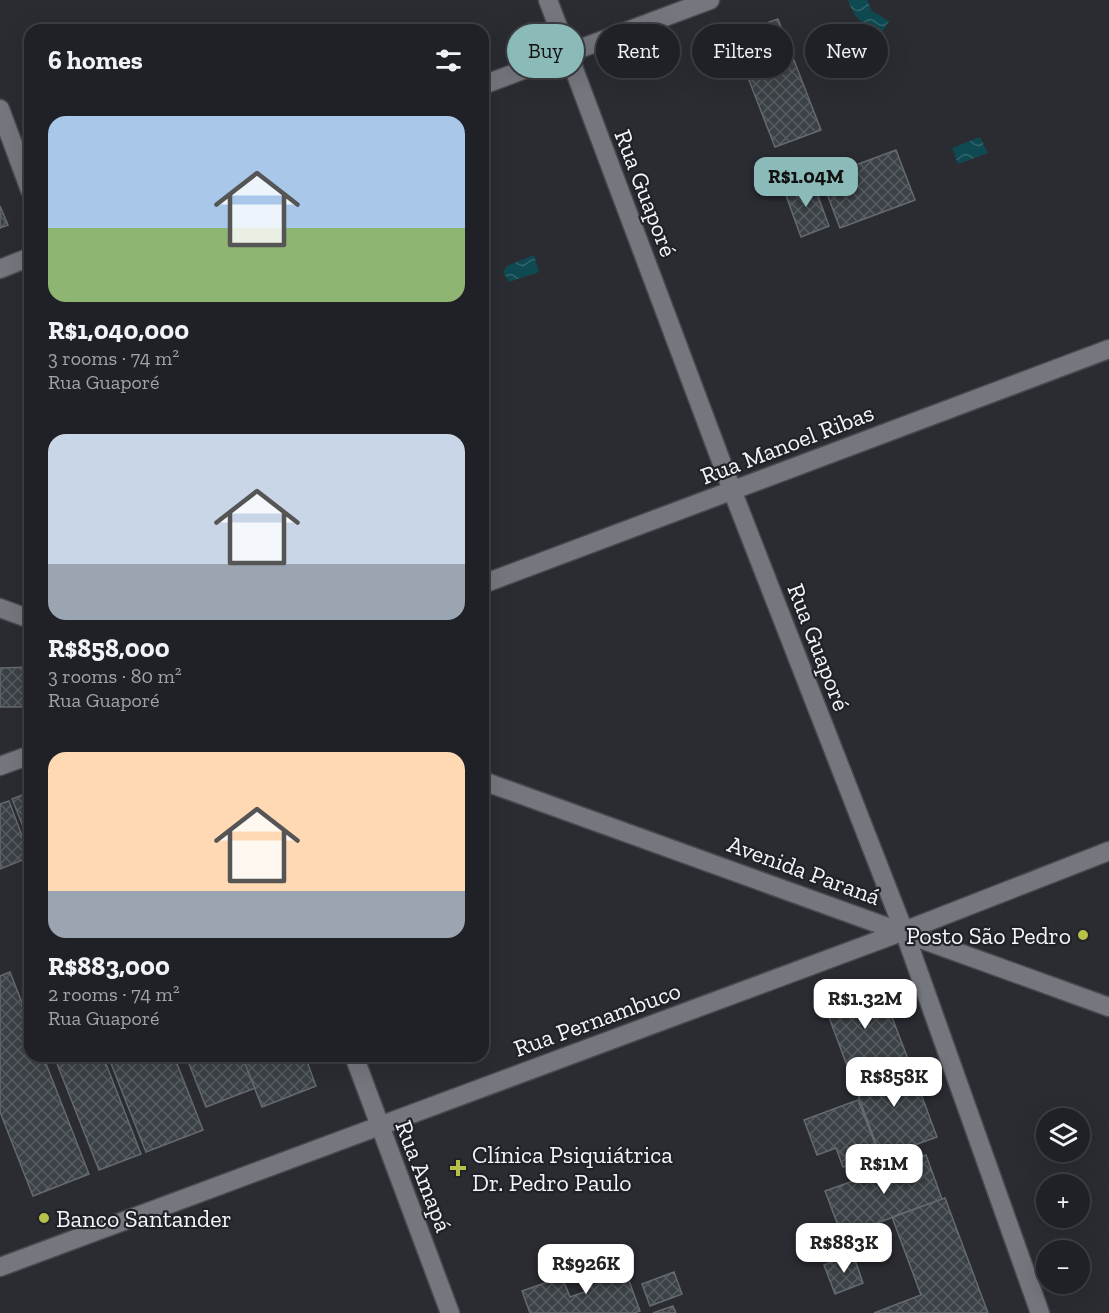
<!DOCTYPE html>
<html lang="en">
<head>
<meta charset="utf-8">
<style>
	:root { --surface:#202126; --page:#2d2e32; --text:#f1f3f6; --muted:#a2a3a7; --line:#3d3e43; --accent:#8bbbb9 }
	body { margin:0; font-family:"Zilla Slab",serif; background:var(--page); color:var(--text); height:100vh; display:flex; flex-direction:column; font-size:22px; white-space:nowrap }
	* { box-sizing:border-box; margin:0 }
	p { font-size:20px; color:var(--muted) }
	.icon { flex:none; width:33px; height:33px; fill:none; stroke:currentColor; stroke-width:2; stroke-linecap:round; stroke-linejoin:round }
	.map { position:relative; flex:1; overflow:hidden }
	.drawer { position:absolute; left:24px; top:24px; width:465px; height:1038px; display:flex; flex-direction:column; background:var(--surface); border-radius:18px; box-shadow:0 6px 24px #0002,0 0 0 2px var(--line) }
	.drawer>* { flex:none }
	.banner { position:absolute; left:507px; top:24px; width:512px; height:54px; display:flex; gap:12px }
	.fabs { position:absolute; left:1036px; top:1108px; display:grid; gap:12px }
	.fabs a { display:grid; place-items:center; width:54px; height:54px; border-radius:50%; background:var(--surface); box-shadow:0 6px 24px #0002,0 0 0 2px var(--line); font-size:30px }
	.price { position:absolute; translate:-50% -51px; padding:0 14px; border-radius:12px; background:#fff; color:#222; font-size:20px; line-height:39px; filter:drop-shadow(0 2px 3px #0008) }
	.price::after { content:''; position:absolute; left:50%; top:36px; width:18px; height:14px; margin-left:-9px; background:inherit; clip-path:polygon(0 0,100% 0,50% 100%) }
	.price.selected { background:var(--accent); color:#111 }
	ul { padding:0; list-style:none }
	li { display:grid; align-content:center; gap:12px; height:318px; padding:0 24px }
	li span { display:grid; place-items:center; height:186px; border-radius:18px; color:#555 }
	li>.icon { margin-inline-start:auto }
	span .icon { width:108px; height:108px; fill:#fffc; stroke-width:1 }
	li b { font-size:26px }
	h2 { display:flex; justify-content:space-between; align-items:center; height:72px; padding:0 24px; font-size:26px }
	.tag { padding:0 21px; border-radius:27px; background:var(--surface); box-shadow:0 6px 24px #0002,0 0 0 2px var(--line); font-size:21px; line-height:54px }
	.tag.selected { background:var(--accent); color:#111 }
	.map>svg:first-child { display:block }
	.water { fill:url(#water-waves) }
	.building { fill:url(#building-cross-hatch); stroke:#646a70; stroke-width:1.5 }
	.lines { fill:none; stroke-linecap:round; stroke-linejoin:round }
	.minor-casing { stroke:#494a50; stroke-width:21 }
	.minor { stroke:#75777e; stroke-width:18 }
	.poi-dot { fill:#b6c149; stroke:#202228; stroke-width:2 }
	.labels { text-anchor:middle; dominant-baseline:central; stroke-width:4.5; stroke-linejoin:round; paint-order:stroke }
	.street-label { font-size:24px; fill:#f3f5f9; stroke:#202228 }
	.poi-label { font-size:24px; fill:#f3f5f9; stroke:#202228; text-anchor:start }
</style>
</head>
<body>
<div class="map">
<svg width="1109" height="1313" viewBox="0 0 1109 1313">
	<defs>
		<pattern id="water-waves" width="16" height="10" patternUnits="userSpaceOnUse" patternTransform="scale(1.5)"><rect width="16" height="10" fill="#0f4952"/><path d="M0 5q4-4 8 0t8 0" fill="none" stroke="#32646c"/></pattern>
		<pattern id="building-cross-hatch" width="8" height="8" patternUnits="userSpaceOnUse" patternTransform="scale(1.5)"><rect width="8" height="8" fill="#3b4146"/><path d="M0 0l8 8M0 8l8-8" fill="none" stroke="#585d61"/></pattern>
	</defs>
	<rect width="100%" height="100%" fill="#2a2c32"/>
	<path class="water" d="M848 0H867L872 11 889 21 882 32C863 25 855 20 848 0Z
		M980 137 988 153 958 164 952 148Z
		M534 255 539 272 509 282 503 272 507 266Z"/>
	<path class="building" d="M778 19 821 130 775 147 733 39 747 34 746 30Z
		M896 150 915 200 840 228 821 178Z
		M812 180 829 226 801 237 784 190Z
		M0 206 8 225 0 228Z
		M30 667V707H0V668Z
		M30 792V844L12 799Z
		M9 801 30 857 0 869V804Z
		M10 972 30 1023V1056H43L89 1174 33 1196 0 1112V976Z
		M871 983 880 986 908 1059 852 1079 823 1001Z
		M54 1056H103L141 1154 99 1170Z
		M108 1056H174L203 1130 146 1152Z
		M186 1056H242L255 1088 206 1107Z
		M242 1056H305L316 1086 262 1107Z
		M908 1059 937 1137 881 1157 852 1079Z
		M858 1100 879 1154 843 1167 836 1148 817 1155 804 1120Z
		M926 1155 942 1199 842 1236 825 1191Z
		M945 1198 988 1313H874L921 1295 892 1217Z
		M853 1254 863 1283 835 1294 824 1265Z
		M623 1264 640 1311 634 1313H530L522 1291 562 1277 570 1297 587 1291 583 1279Z
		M674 1272 682 1294 650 1306 642 1284Z
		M673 1306 676 1313H653Z"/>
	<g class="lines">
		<g class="minor-casing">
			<path id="minor" d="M548 0 732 490 904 931 1040 1313
				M483 85 710 0
				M0 109 30 190
				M0 269 30 257
				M483 584 1109 349
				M0 608 30 619
				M0 766 30 755
				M483 781 1109 1007
				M354 1056 450 1313
				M0 1267 904 931 1109 851"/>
		</g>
		<use href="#minor" class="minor"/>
	</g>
	<g class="poi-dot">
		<circle cx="1083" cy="935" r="6"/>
		<path d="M455 1159h6v6h6v6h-6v6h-6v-6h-6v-6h6z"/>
		<circle cx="44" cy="1218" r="6"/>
	</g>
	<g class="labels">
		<g class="street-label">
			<text transform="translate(646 193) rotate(69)">Rua Guaporé</text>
			<text transform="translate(787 444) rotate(-21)">Rua Manoel Ribas</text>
			<text transform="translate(819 647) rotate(69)">Rua Guaporé</text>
			<text transform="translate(804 870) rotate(20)">Avenida Paraná</text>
			<text transform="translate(597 1019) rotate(-20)">Rua Pernambuco</text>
			<text transform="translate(424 1176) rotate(69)">Rua Amapá</text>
		</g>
		<g class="poi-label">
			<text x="1071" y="935" text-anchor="end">Posto São Pedro</text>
			<text x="472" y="1154">Clínica Psiquiátrica<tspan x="472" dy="28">Dr. Pedro Paulo</tspan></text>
			<text x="56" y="1218">Banco Santander</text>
		</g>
	</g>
</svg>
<div class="fabs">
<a><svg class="icon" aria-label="layers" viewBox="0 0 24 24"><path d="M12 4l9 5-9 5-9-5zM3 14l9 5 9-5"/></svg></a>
<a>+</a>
<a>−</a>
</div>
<b class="price selected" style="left:806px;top:208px">R$1.04M</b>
<b class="price" style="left:865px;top:1030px">R$1.32M</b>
<b class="price" style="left:894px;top:1108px">R$858K</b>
<b class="price" style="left:884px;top:1195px">R$1M</b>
<b class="price" style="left:844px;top:1274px">R$883K</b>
<b class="price" style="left:586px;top:1295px">R$926K</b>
<div class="banner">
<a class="tag selected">Buy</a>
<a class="tag">Rent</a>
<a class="tag">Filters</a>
<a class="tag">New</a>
</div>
<section class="drawer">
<h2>6 homes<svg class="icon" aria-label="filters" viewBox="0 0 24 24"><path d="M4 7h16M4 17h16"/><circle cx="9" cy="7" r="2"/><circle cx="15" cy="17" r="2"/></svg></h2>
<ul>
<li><span style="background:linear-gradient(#a9c7e8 60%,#8fb573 0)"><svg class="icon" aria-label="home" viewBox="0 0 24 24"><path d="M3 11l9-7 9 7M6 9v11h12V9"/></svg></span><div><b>R$1,040,000</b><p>3 rooms · 74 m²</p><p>Rua Guaporé</p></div></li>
<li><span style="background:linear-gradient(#c9d6e8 70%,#9aa5b1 0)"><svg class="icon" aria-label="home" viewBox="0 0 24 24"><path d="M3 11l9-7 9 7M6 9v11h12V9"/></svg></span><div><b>R$858,000</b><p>3 rooms · 80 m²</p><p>Rua Guaporé</p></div></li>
<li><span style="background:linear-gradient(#ffd9b3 75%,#9aa5b1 0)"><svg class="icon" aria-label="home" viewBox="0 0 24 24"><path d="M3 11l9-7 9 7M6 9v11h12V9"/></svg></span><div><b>R$883,000</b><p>2 rooms · 74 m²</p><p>Rua Guaporé</p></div></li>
</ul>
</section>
</div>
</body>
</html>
